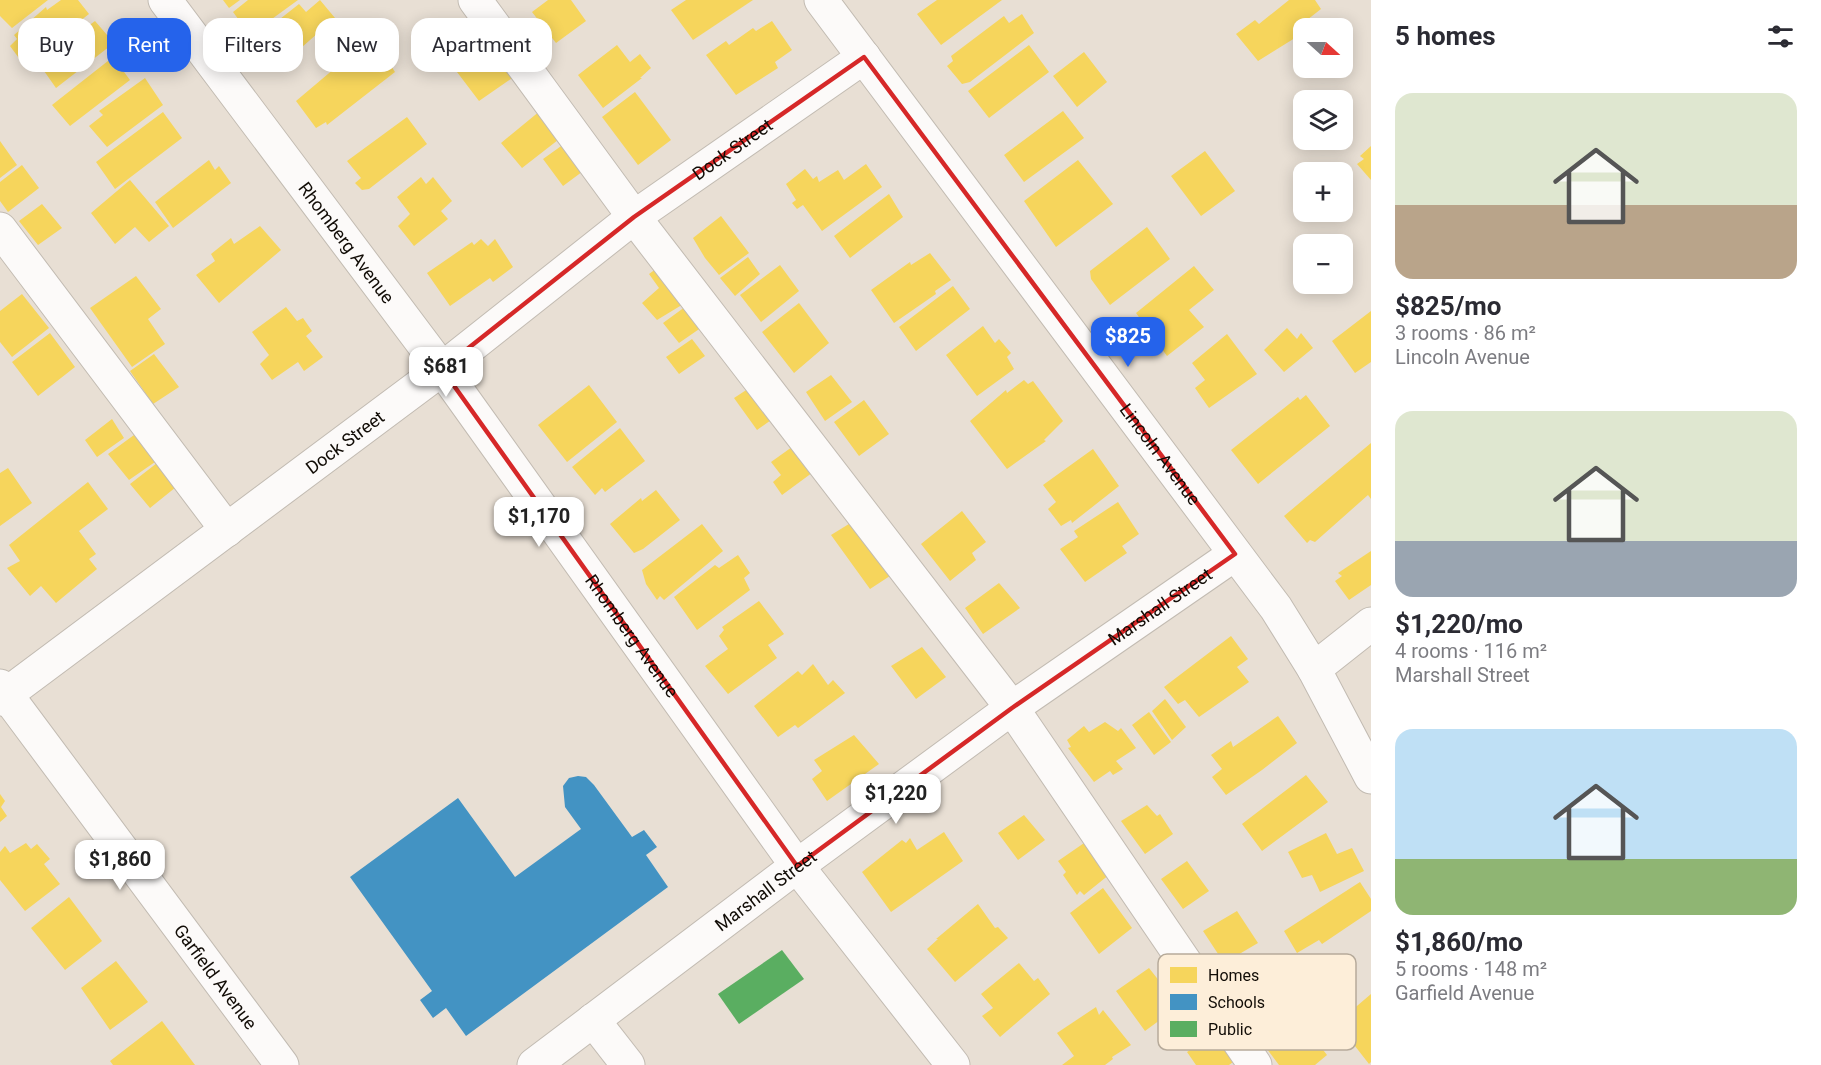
<!DOCTYPE html>
<html lang="en">
<head>
<meta charset="utf-8">
<style>
	:root { --surface:#fff; --page:#f2f2f3; --text:#2b2b33; --muted:#7c7c81; --accent:#2563eb }
	body { margin:0; font-family:Roboto,sans-serif; background:var(--page); color:var(--text); height:100vh; display:flex; flex-direction:column; font-size:22px; white-space:nowrap }
	* { box-sizing:border-box; margin:0 }
	p { font-size:20px; color:var(--muted) }
	.icon { flex:none; width:33px; height:33px; fill:none; stroke:currentColor; stroke-width:2; stroke-linecap:round; stroke-linejoin:round }
	.map { position:relative; flex:1; overflow:hidden }
	.sheet { display:flex; flex-direction:column; background:var(--surface); width:450px }
	.sheet>* { flex:none }
	.banner { position:absolute; left:18px; top:18px; width:570px; height:54px; display:flex; gap:12px }
	.needle { width:39px; rotate:111deg }
	.buttons { position:absolute; left:1293px; top:18px; display:grid; gap:12px }
	.buttons a { display:grid; place-items:center; width:60px; height:60px; border-radius:12px; background:var(--surface); box-shadow:0 3px 15px #0003; font-size:30px }
	.price { position:absolute; translate:-50% -51px; padding:0 14px; border-radius:12px; background:#fff; color:#222; font-size:20px; line-height:39px; filter:drop-shadow(0 2px 3px #0008) }
	.price::after { content:''; position:absolute; left:50%; top:36px; width:18px; height:14px; margin-left:-9px; background:inherit; clip-path:polygon(0 0,100% 0,50% 100%) }
	.price.current { background:var(--accent); color:#fff }
	ul { padding:0; list-style:none }
	li { display:grid; align-content:center; gap:12px; height:318px; padding:0 24px }
	li span { display:grid; place-items:center; height:186px; border-radius:18px; color:#555 }
	li>.icon { margin-inline-start:auto }
	span .icon { width:108px; height:108px; fill:#fffc; stroke-width:1 }
	li b { font-size:26px }
	h2 { display:flex; justify-content:space-between; align-items:center; height:72px; padding:0 24px; font-size:26px }
	.pill { padding:0 21px; border-radius:18px; background:var(--surface); box-shadow:0 3px 15px #0003; font-size:21px; line-height:54px }
	.pill.current { background:var(--accent); color:#fff }
	main { display:flex; flex:1; min-height:0 }
	.map>svg:first-child { display:block }
	.homes { fill:#f6d55c }
	.schools { fill:#4393c3 }
	.public { fill:#5aae61 }
	.lines { fill:none; stroke-linecap:round; stroke-linejoin:round }
	.minor-casing { stroke:#c2bbb2; stroke-width:35 }
	.minor { stroke:#fcfaf9; stroke-width:33 }
	.marked { fill:none; stroke:#d62828; stroke-width:4.5; stroke-linejoin:round }
	.labels { text-anchor:middle; dominant-baseline:central; stroke-width:6; stroke-linejoin:round; paint-order:stroke }
	.street-label { font-size:18px; fill:#110c06; stroke:#fdeed9 }
	.key { fill:#fdeed9; stroke:#b6aa9a; stroke-width:1.5 }
	.key-label { font-size:16px; fill:#110c06 }
</style>
</head>
<body>
<main>
<div class="map">
<svg width="1371" height="1065" viewBox="0 0 1371 1065">
	<rect width="100%" height="100%" fill="#e8dfd4"/>
	<path class="homes" d="M0 0H48L12 28 0 16Z
		M61 0H78L89 14 24 65 10 46 17 39 14 35 46 7 47 10Z
		M223 0H240L229 8Z
		M248 0H298L250 35 233 12Z
		M320 0 335 18 284 63 280 61 273 68 252 41 299 4 306 12Z
		M548 0H571L586 21 556 43 532 12Z
		M686 0H753L693 40 671 10Z
		M937 0H1002L941 45 917 14Z
		M1289 0H1315L1321 9 1298 27 1303 33 1258 61 1236 34 1255 20 1259 24Z
		M1022 14 1034 33 970 82 962 84 947 66 953 61 951 56 1004 16 1009 23Z
		M95 21 114 43 56 88 37 61 73 32 76 35Z
		M772 21 792 50 775 62 778 68 736 95 706 55 726 41 729 45 753 28 756 31Z
		M494 43 518 74 479 101 457 72Z
		M617 45 630 62 640 54 651 68 640 78H642L603 108 578 75Z
		M1029 45 1049 72 989 118 968 91Z
		M380 49 395 72 327 125 326 122 316 128 296 101 341 63 342 66 357 53 364 60Z
		M1084 52 1107 82 1077 107 1053 76Z
		M113 57 130 80 70 126 52 105Z
		M145 78 163 105 107 147 89 126 103 115 99 111Z
		M635 92 671 140 638 165 602 117Z
		M546 106 567 133 522 168 501 143Z
		M1063 111 1084 138 1024 182 1004 155Z
		M163 112 182 138 115 189 96 162Z
		M407 117 427 144 369 189 362 190 355 183 361 178 347 161Z
		M571 139 590 166 563 186 543 159Z
		M0 141 17 165 0 178Z
		M1371 146V180L1357 164 1364 159 1360 156Z
		M1205 151 1235 191 1201 216 1171 176Z
		M209 160 215 170 219 166 231 183 173 228 155 202Z
		M1078 160 1113 204 1056 247 1024 201Z
		M866 164 882 187 822 231 803 205 797 209 792 203 796 200 786 184 805 169 813 179 817 176 819 182 838 170 844 180Z
		M22 165 39 188 8 212 0 201V182Z
		M421 177 426 184 433 177 452 201 441 211 448 219 414 246 398 226 410 214 397 197Z
		M130 180 169 226 149 242 135 227 115 244 91 213Z
		M889 194 903 217 850 258 834 236Z
		M42 204 62 228 38 245 19 221Z
		M721 216 749 253 719 275 705 258 693 238Z
		M260 226 281 250 219 303 196 275 215 261 211 254 231 238 234 244Z
		M1147 227 1170 259 1110 305 1091 279 1090 271Z
		M481 239 488 246 495 239 513 267 493 282 490 278 450 306 427 273 472 242 474 245Z
		M930 253 951 280 935 291 936 294 894 323 871 290 910 262 911 265Z
		M748 257 760 274 735 296 720 278Z
		M668 260 695 297 657 320 642 303 659 288 649 274Z
		M780 265 799 291 761 322 740 295Z
		M1194 266 1214 290 1189 310 1204 327 1167 356 1136 313Z
		M136 276 161 309 148 319 165 344 132 367 90 308Z
		M953 286 970 309 916 351 899 327Z
		M22 294 49 328 12 357 0 342V311Z
		M799 303 829 343 794 373 762 332Z
		M689 304 705 325 679 343 663 323Z
		M286 307 297 321 303 318 312 331 306 336 323 357 304 371 298 362 272 380 260 364 269 355 252 332Z
		M1371 311V362L1355 373 1332 341Z
		M983 326 995 343 999 339 1011 353 1007 357 1014 369 977 396 946 355Z
		M1287 328 1297 339 1301 333 1313 348 1284 372 1264 350Z
		M50 333 75 367 38 396 12 362Z
		M1227 334 1257 374 1209 408 1195 388 1205 380 1192 363Z
		M692 339 705 356 679 374 666 357Z
		M154 354 179 387 153 404 130 371Z
		M831 375 852 402 825 421 806 392Z
		M1024 380 1028 384 1033 381 1063 421 1044 440 1046 441 1007 469 970 421 1006 390 1007 393Z
		M757 383 781 413 757 430 734 398Z
		M589 385 617 422 567 462 538 425Z
		M1306 395 1330 426 1258 484 1231 450 1298 397 1300 400Z
		M864 400 889 434 859 456 834 422Z
		M112 419 124 438 97 457 85 440Z
		M620 428 645 461 605 492 602 488 595 495 572 467Z
		M134 435 155 462 129 480 108 454Z
		M799 442 820 467 782 495 773 482 781 475 771 462Z
		M1371 443V499L1368 495 1315 542 1310 540 1307 543 1284 516Z
		M1093 449 1119 486 1072 523 1071 520 1061 526 1048 509 1056 502 1043 485Z
		M157 463 176 487 150 508 130 484Z
		M8 468 32 503 0 526V473Z
		M88 482 108 509 79 531 96 554 89 559 97 569 56 603 41 586 30 596 7 568 20 561 9 545Z
		M656 490 680 520 643 549 634 553 610 524 641 498 642 501Z
		M1118 502 1139 534 1122 546 1127 553 1085 582 1060 549 1078 537 1074 531Z
		M962 511 986 542 972 553 976 560 950 581 921 544Z
		M857 519 896 572 870 589 831 535Z
		M702 524 723 551 664 600 660 596 657 600 646 584 642 570Z
		M1371 551V585L1349 600 1335 581 1342 576 1338 573Z
		M738 555 750 573 744 578 750 590 697 630 674 597 715 565 719 568Z
		M999 583 1020 608 983 634 965 608Z
		M759 601 784 634 768 645 777 658 728 694 705 666 728 649 719 636 724 630 722 627Z
		M1231 636 1248 659 1237 667 1249 682 1199 717 1185 700 1178 704 1164 687Z
		M922 647 946 677 916 699 891 666Z
		M813 664 828 685 833 680 845 693 798 728 795 725 778 737 754 706 798 671 802 675Z
		M1165 699 1186 727 1172 740 1152 711Z
		M1149 712 1171 742 1154 755 1132 725Z
		M1278 716 1297 743 1262 770 1226 795 1212 777 1222 769 1211 755 1231 741 1233 747Z
		M1105 722 1118 731 1121 728 1136 748 1116 761 1123 769 1113 775 1110 771 1094 782 1068 748 1071 747 1067 740 1084 726 1089 732Z
		M854 735 879 764 827 801 812 779 822 771 814 760Z
		M1306 775 1328 802 1262 851 1242 824Z
		M0 794 5 801 1 807 7 816 0 822Z
		M1147 805 1157 816 1160 814 1173 834 1145 854 1121 821Z
		M1024 815 1045 840 1018 860 998 833Z
		M944 832 963 861 891 912 862 872 902 840 906 843 910 838 917 850Z
		M1326 833 1337 854 1352 848 1364 871 1320 892 1312 875 1302 878 1288 852Z
		M1087 841 1110 874 1084 895 1080 891 1077 895 1063 875 1066 872 1058 861Z
		M26 843 31 849 37 844 50 859 44 864 60 884 25 911 0 880V852L5 846 10 853Z
		M1187 861 1209 891 1183 909 1161 879Z
		M1360 882 1371 899V911L1322 944 1319 940 1297 953 1284 931Z
		M1103 888 1132 928 1099 954 1070 913Z
		M69 897 102 941 65 970 31 928Z
		M978 904 995 928 998 927 1008 938 955 982 927 949 938 939H936Z
		M1237 911 1258 943 1224 963 1203 931Z
		M116 961 148 1002 110 1030 81 988Z
		M1019 963 1034 981 1038 978 1050 994 1000 1037 982 1016 993 1008 981 994Z
		M1149 968 1179 1006 1145 1031 1116 991Z
		M1371 994V1062L1369 1064 1337 1023Z
		M1096 1007 1099 1015 1103 1010 1131 1045 1112 1057 1113 1059 1105 1065H1062L1074 1056 1057 1033Z
		M162 1021 195 1065H113L110 1061Z
		M1301 1021 1327 1055 1315 1065H1279L1267 1049Z
		M1214 1033 1233 1062 1229 1065H1196L1187 1052Z"/>
	<path class="schools" d="M578 776 586 777 594 785 632 837 644 830 657 847 646 855 668 887 466 1036 446 1008 433 1018 420 1000 432 991 350 877 458 798 515 877 581 829 565 807 563 786 569 778Z"/>
	<path class="public" d="M782 950 804 979 739 1024 718 994Z"/>
	<g class="lines">
		<g class="minor-casing">
			<g id="minor">
				<path id="s1" d="M165 0 442 369 797 866 953 1065"/>
				<path d="M475 0 634 217 1012 708 1255 1065"/>
				<path id="s2" d="M821 0 1276 608 1314 669 1371 777"/>
				<path d="M0 229 227 530"/>
				<path d="M1314 669 1371 624"/>
				<path id="s3" d="M0 686 282 1065"/>
				<path id="s4" d="M0 699 442 369 634 217 864 57"/>
				<path d="M593 1020 628 1065"/>
				<path id="s5" d="M534 1065 797 866 1012 708 1235 554"/>
			</g>
		</g>
		<use href="#minor" class="minor"/>
	</g>
	<path class="marked" d="M864 57 1235 554 1012 708 797 866 442 369 634 217Z"/>
	<g class="labels">
		<g class="street-label">
			<text stroke="none"><textPath href="#s4" startOffset="916">Dock Street</textPath></text>
			<text stroke="none"><textPath href="#s1" startOffset="303">Rhomberg Avenue</textPath></text>
			<text stroke="none"><textPath href="#s4" startOffset="430">Dock Street</textPath></text>
			<text stroke="none"><textPath href="#s2" startOffset="567">Lincoln Avenue</textPath></text>
			<text stroke="none"><textPath href="#s5" startOffset="776">Marshall Street</textPath></text>
			<text stroke="none"><textPath href="#s1" startOffset="789">Rhomberg Avenue</textPath></text>
			<text stroke="none"><textPath href="#s5" startOffset="290">Marshall Street</textPath></text>
			<text stroke="none"><textPath href="#s3" startOffset="362">Garfield Avenue</textPath></text>
		</g>
	</g>
	<rect x="1158" y="954" width="198" height="96" rx="9" class="key"/>
	<rect x="1170" y="967" width="27" height="16" fill="#f6d55c"/>
	<rect x="1170" y="994" width="27" height="16" fill="#4393c3"/>
	<rect x="1170" y="1021" width="27" height="16" fill="#5aae61"/>
	<g class="key-label">
		<text x="1208" y="981">Homes</text>
		<text x="1208" y="1008">Schools</text>
		<text x="1208" y="1035">Public</text>
	</g>
</svg>
<div class="buttons">
<a><svg class="needle" viewBox="-14 -14 28 28"><path d="M0-13l5 13h-10z" fill="#e53935"/><path d="M0 13l5-13h-10z" fill="#7c7c81"/></svg></a>
<a><svg class="icon" aria-label="layers" viewBox="0 0 24 24"><path d="M12 4l9 5-9 5-9-5zM3 14l9 5 9-5"/></svg></a>
<a>+</a>
<a>−</a>
</div>
<b class="price current" style="left:1128px;top:368px">$825</b>
<b class="price" style="left:446px;top:398px">$681</b>
<b class="price" style="left:539px;top:548px">$1,170</b>
<b class="price" style="left:896px;top:825px">$1,220</b>
<b class="price" style="left:120px;top:891px">$1,860</b>
<div class="banner">
<a class="pill">Buy</a>
<a class="pill current">Rent</a>
<a class="pill">Filters</a>
<a class="pill">New</a>
<a class="pill">Apartment</a>
</div>
</div>
<section class="sheet">
<h2>5 homes<svg class="icon" aria-label="filters" viewBox="0 0 24 24"><path d="M4 7h16M4 17h16"/><circle cx="9" cy="7" r="2"/><circle cx="15" cy="17" r="2"/></svg></h2>
<ul>
<li><span style="background:linear-gradient(#dfe7d0 60%,#b9a48a 0)"><svg class="icon" aria-label="home" viewBox="0 0 24 24"><path d="M3 11l9-7 9 7M6 9v11h12V9"/></svg></span><div><b>$825/mo</b><p>3 rooms · 86 m²</p><p>Lincoln Avenue</p></div></li>
<li><span style="background:linear-gradient(#dfe7d0 70%,#9aa5b1 0)"><svg class="icon" aria-label="home" viewBox="0 0 24 24"><path d="M3 11l9-7 9 7M6 9v11h12V9"/></svg></span><div><b>$1,220/mo</b><p>4 rooms · 116 m²</p><p>Marshall Street</p></div></li>
<li><span style="background:linear-gradient(#bfe0f5 70%,#8fb573 0)"><svg class="icon" aria-label="home" viewBox="0 0 24 24"><path d="M3 11l9-7 9 7M6 9v11h12V9"/></svg></span><div><b>$1,860/mo</b><p>5 rooms · 148 m²</p><p>Garfield Avenue</p></div></li>
</ul>
</section>
</main>
</body>
</html>
